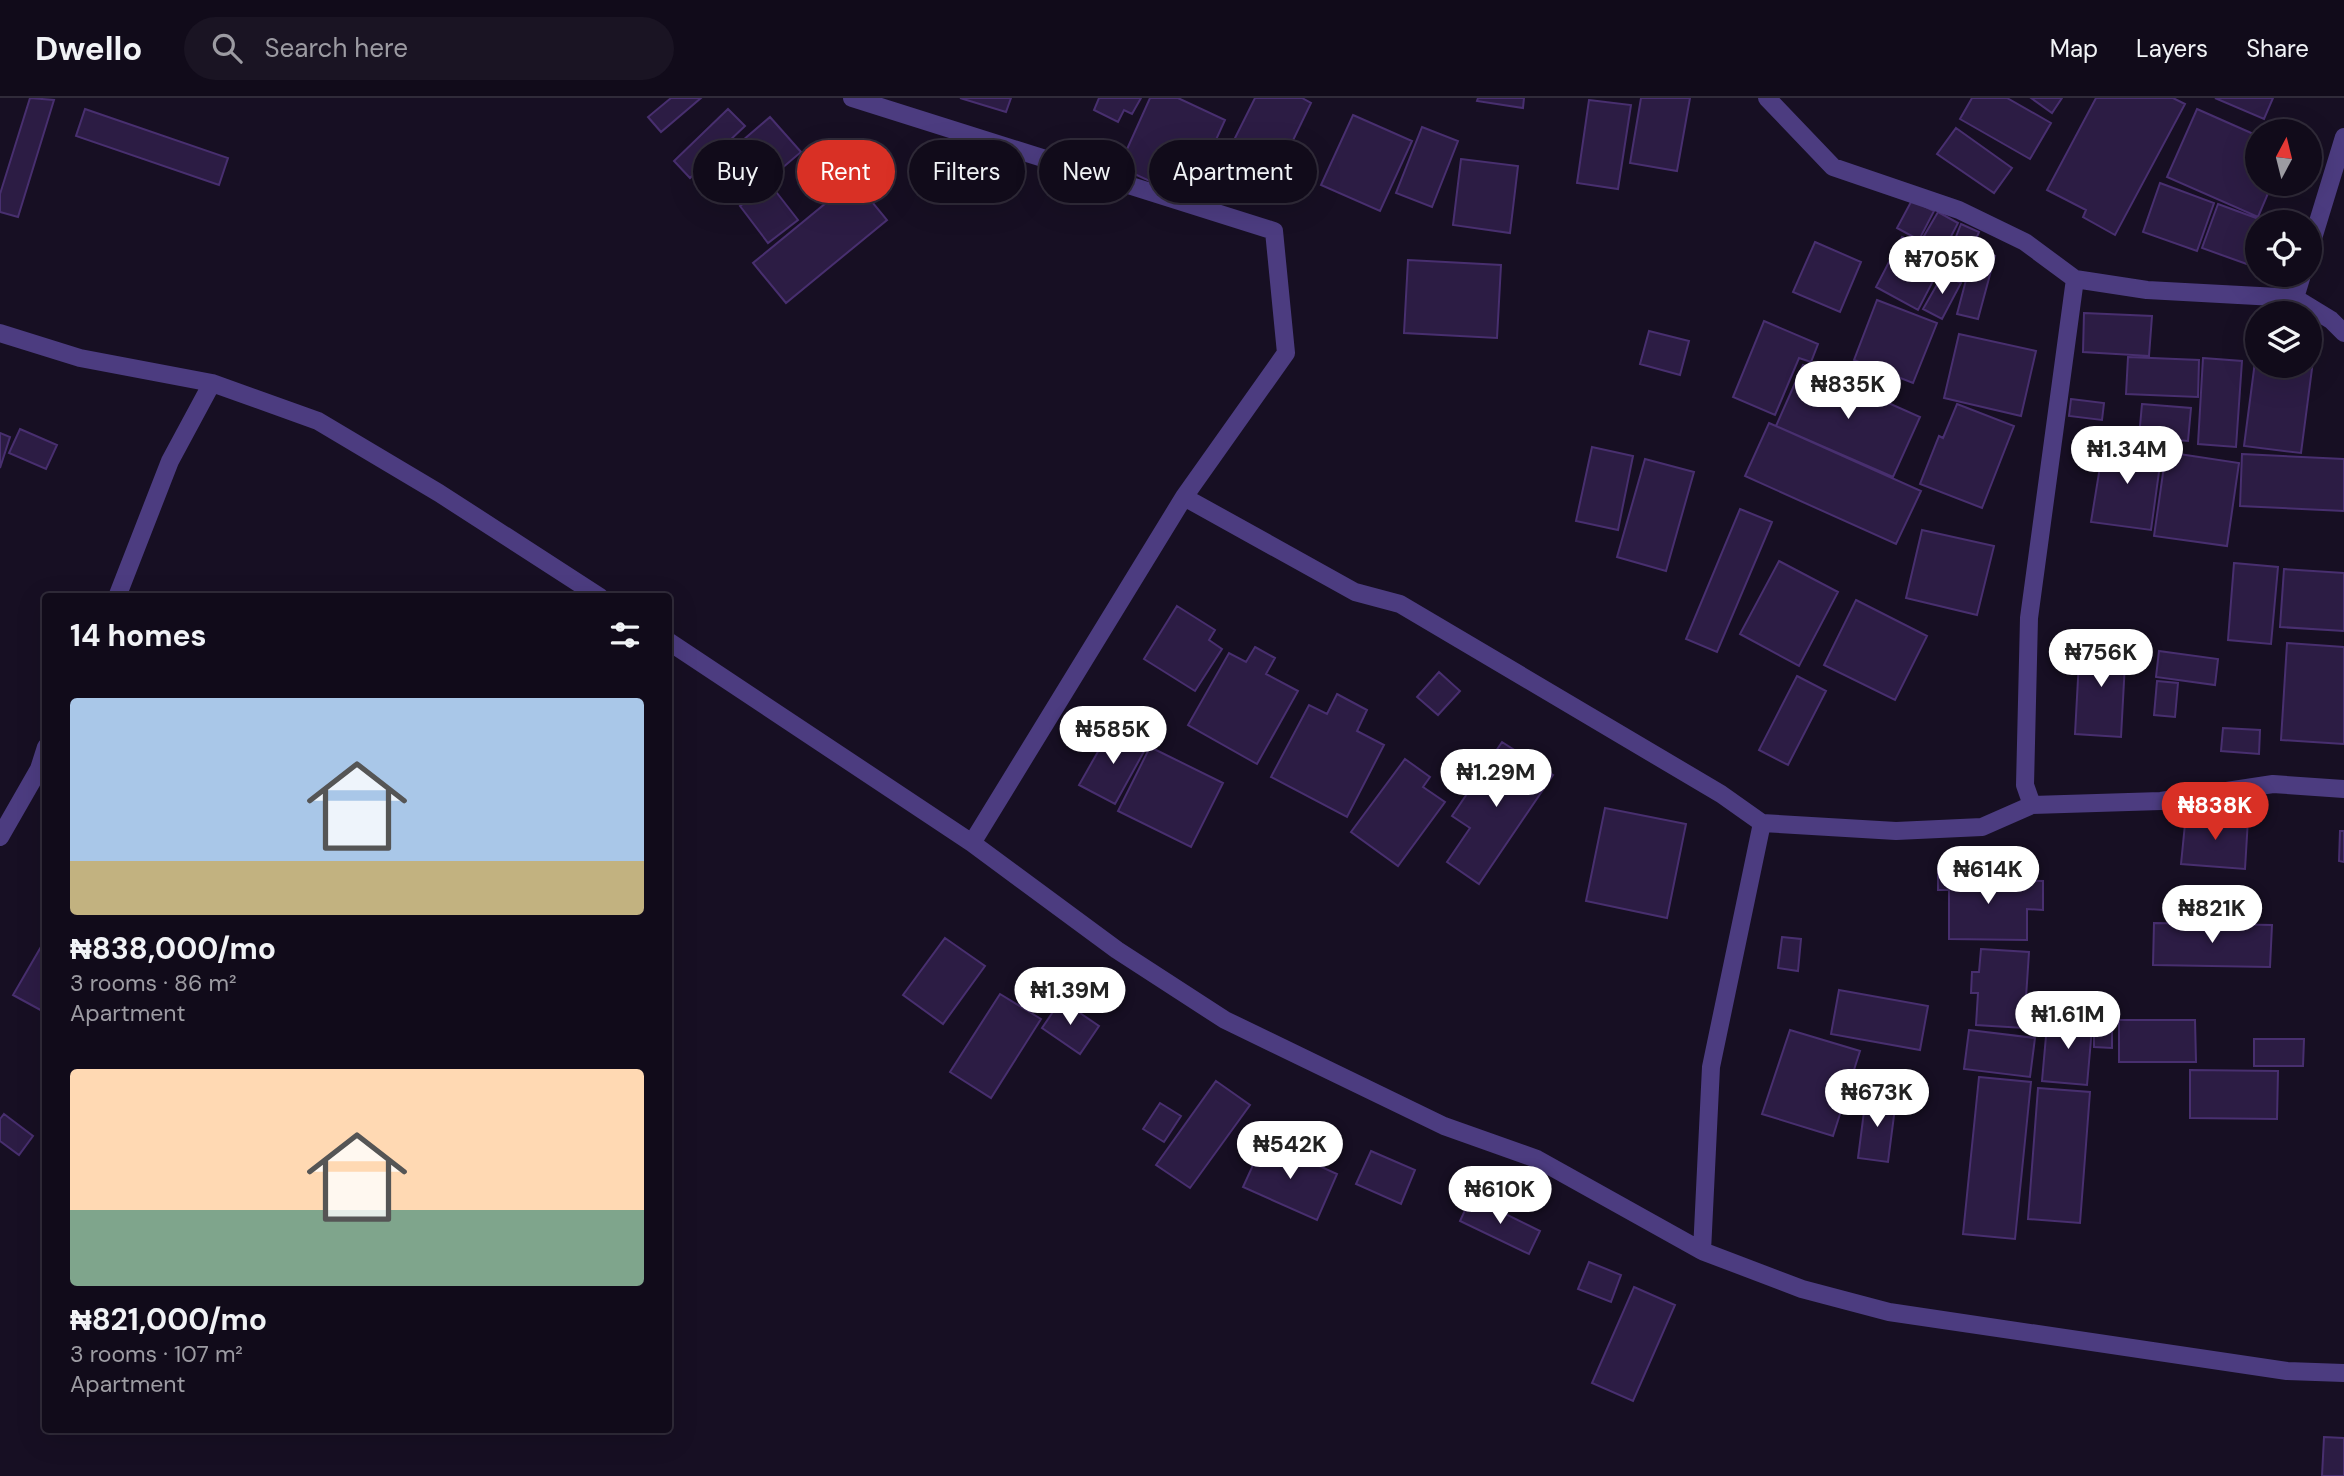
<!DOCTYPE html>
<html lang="en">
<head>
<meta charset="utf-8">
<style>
	:root { --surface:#110b1a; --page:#1a1423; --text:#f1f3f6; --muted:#9c9ba2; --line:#302b39; --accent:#d93025 }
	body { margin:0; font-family:"DM Sans",sans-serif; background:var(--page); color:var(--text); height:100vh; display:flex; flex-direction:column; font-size:26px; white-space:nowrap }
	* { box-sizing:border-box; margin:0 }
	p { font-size:23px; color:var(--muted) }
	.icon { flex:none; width:38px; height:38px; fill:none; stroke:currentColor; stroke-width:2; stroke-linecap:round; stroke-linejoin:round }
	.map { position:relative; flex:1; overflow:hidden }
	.details { position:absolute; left:42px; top:495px; width:630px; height:840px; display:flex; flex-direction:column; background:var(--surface); border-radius:7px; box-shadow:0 7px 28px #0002,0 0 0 2px var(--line) }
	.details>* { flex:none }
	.hud { position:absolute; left:693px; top:42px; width:665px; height:63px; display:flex; gap:14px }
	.needle { width:46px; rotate:7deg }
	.tools { position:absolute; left:2245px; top:21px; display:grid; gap:14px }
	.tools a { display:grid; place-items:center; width:77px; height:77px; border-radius:50%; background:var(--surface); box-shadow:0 7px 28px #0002,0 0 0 2px var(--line); font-size:35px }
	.price { position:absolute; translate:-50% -60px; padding:0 16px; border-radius:24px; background:#fff; color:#222; font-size:23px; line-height:46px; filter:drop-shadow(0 2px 4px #0008) }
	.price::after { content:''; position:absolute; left:50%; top:42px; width:21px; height:16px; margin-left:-10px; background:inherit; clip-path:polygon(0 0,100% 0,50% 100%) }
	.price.on { background:var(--accent); color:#fff }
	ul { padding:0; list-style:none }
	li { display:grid; align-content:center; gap:14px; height:371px; padding:0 28px }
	li span { display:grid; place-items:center; height:217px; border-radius:7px; color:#555 }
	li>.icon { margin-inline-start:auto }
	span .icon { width:126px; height:126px; fill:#fffc; stroke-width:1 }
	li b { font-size:30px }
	h2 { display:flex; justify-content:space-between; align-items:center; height:84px; padding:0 28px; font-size:30px }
	.pill { padding:0 24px; border-radius:32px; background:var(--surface); box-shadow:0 7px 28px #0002,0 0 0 2px var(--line); font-size:24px; line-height:63px }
	.pill.on { background:var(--accent); color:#fff }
	header { display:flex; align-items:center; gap:42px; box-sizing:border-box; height:98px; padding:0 35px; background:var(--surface); border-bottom:2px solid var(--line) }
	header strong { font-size:33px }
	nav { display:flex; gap:38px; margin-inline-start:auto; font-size:24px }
	.search { width:490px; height:63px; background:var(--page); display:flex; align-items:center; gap:18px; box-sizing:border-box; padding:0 24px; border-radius:38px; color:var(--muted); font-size:26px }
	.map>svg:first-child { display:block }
	.building { fill:#2c1c44; stroke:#482f6f; stroke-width:2 }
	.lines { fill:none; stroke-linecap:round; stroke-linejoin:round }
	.minor { stroke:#4c3c80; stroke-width:18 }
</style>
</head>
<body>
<header>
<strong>Dwello</strong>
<div class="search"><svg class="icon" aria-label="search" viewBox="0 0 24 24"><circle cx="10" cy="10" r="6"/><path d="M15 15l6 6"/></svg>Search here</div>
<nav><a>Map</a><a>Layers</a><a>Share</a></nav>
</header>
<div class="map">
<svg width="2344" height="1378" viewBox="0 0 2344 1378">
	<rect width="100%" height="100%" fill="#170f23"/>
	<path class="building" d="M30 0 54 2 18 119 0 114V96Z
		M671 0H701L661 34 648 19Z
		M960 0H1011L1006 14Z
		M1099 0H1141L1132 16 1124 12 1118 24 1094 12Z
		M1150 0H1178L1225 22 1189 101 1119 69Z
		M1255 0H1302L1311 5 1272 86 1224 62Z
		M1478 0H1524L1523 10 1477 3Z
		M1641 0H1690L1677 73 1630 65Z
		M1972 0H2007L2051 25 2030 61 1960 21Z
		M2031 0H2062L2052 15Z
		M2096 0H2173L2185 6 2115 137 2083 119 2086 112 2047 92Z
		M2215 0H2273L2264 21Z
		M1589 2 1631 7 1618 91 1577 85Z
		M85 11 228 60 219 87 76 38Z
		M728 11 745 28 690 80 674 63Z
		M2197 11 2258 38V86H2272L2258 119 2167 79Z
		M1353 17 1412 43 1380 113 1321 87Z
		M770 19 801 54 760 89 729 54Z
		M1422 29 1458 43 1432 109 1396 95Z
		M1956 30 2012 70 1994 95 1937 56Z
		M1461 61 1518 68 1510 135 1453 127Z
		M854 82 887 122 786 205 753 165Z
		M2160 85 2214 105 2197 153 2143 134Z
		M770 86 798 122 768 145 740 108Z
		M1912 102 1934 113 1919 142 1897 130Z
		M2218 106 2267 124H2258V170L2202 150Z
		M1938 114 1958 125 1945 150 1924 138Z
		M1961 126 1979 134 1962 176 1944 169Z
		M1902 139 1922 149 1923 146 1946 158 1918 212 1876 189Z
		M1815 144 1861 164 1840 214 1793 194Z
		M1974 152 1995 158 1978 221 1957 216Z
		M1408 162 1501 167 1497 240 1404 235Z
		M1943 176 1961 185 1942 221 1923 211Z
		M1877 202 1937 225 1913 285 1854 262Z
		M2084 215 2152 218 2149 258 2083 254Z
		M1764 223 1818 246 1811 264 1799 260 1775 317 1733 299Z
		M1649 233 1689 243 1680 277 1640 266Z
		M1959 236 2036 253 2021 318 1944 300Z
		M2256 256 2258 268H2310V262L2313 263 2301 355 2244 348Z
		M2128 259 2199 262 2198 299 2126 296Z
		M2203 260 2242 263 2236 349 2198 346Z
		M1803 267 1920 319 1893 379 1776 328Z
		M2071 301 2104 305 2102 322 2069 318Z
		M1957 306 2014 328 1982 410 1920 386 1939 338 1943 340Z
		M2142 306 2191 310 2188 343 2139 339Z
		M1769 325 1921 393 1896 446 1745 378Z
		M20 331 57 347 46 371 9 355Z
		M0 335 10 339 0 370Z
		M2104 344 2162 352 2151 432 2091 424Z
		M1592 349 1633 358 1618 432 1576 423Z
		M2166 354 2239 365 2227 448 2154 438Z
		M2242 356 2344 361V413L2240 408Z
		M1645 361 1694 374 1666 473 1617 459Z
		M1740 411 1772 424 1717 554 1686 541Z
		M1922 432 1994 448 1977 517 1906 500Z
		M1779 463 1838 494 1799 568 1740 536Z
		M2234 465 2278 469 2271 546 2228 542Z
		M2284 471 2344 475V533L2280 529Z
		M1856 502 1927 538 1895 602 1824 567Z
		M1177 508 1215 532 1209 542 1222 551 1195 593 1144 561Z
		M2080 544 2126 546 2121 639 2075 636Z
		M2287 545 2344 549V646L2281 642Z
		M1255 549 1275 560 1266 576 1298 593 1257 666 1188 627 1229 555 1246 564Z
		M2159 553 2218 561 2215 587 2156 579Z
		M1439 574 1460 593 1438 617 1417 599Z
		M1797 578 1826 593 1788 667 1759 652Z
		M2157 583 2178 585 2175 619 2154 617Z
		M1337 596 1367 612 1357 633 1384 647 1347 719 1271 679 1309 607 1327 616Z
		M1112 629 1147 648 1115 706 1079 687Z
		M2223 630 2260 632 2259 656 2221 653Z
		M1502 644 1553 677 1479 786 1447 764 1470 730 1452 718Z
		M1150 649 1223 685 1191 749 1118 713Z
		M1405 661 1430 679 1423 689 1445 704 1398 768 1351 734Z
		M1605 710 1686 726 1667 820 1586 803Z
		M2186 716 2248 721 2245 771 2181 766Z
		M2340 733H2344V764L2339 763Z
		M1938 769 1971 770V782L2043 783V812L2027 811V842L1949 841V792H1938Z
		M2154 825 2272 827 2270 869 2153 867Z
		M1782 839 1801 841 1798 873 1778 870Z
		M945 840 985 868 943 926 903 897Z
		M45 842 46 843V915L13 897Z
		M1981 851 2029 854 2024 930 1976 927 1978 895H1971L1972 874H1979Z
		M1839 892 1928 908 1920 952 1831 936Z
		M1000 896 1041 921 991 1000 950 974Z
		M1061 902 1099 928 1080 956 1042 930Z
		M2094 907H2112V950L2094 949Z
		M2066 917 2093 919 2087 987 2042 983 2047 927 2065 928Z
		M2119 922H2195L2196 964H2119Z
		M1790 932 1860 953 1833 1038 1762 1016Z
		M1969 932 2035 940 2030 979 1964 971Z
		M2254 941H2304L2303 968H2254Z
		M2190 972 2278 973 2277 1021 2190 1020Z
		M1979 979 2031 984 2015 1141 1963 1136Z
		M1216 983 1250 1007 1190 1090 1156 1067Z
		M2038 990 2090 994 2080 1125 2028 1121Z
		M1866 998 1896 1002 1888 1064 1858 1060Z
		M1160 1005 1181 1018 1164 1044 1143 1031Z
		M4 1016 33 1038 19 1057 0 1043V1021Z
		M1264 1043 1337 1076 1317 1122 1243 1089Z
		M1371 1053 1415 1072 1401 1106 1356 1086Z
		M1471 1099 1540 1133 1529 1156 1460 1123Z
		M1589 1164 1621 1177 1611 1204 1578 1191Z
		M1634 1189 1675 1207 1633 1303 1592 1285Z
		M2324 1339 2344 1340V1378H2322Z"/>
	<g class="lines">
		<path class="minor" d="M852 0 1274 133 1286 255 1184 399 972 745
			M1767 0 1833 69 1959 112 2025 144 2075 181 2147 192 2295 200
			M2310 150 2344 39
			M2302 177 2295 200 2331 222 2344 235
			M0 235 80 260 212 285 318 323 439 395 600 499
			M1184 399 1355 494 1400 506 1721 696 1762 725 1896 733 1982 729 2032 707 2161 703 2273 686 2344 691
			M117 499 170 363 212 285
			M668 543 972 745 1117 852 1225 922 1444 1028 1537 1061 1702 1153 1802 1191 1889 1214 2287 1273 2344 1275
			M2032 707 2025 687 2029 520 2075 181
			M0 739 39 671 46 649
			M1702 1153 1711 969 1762 725"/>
	</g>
</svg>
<div class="tools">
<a><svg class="needle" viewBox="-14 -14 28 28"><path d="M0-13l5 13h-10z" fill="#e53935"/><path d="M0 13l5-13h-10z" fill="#9c9ba2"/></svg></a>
<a><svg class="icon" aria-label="locate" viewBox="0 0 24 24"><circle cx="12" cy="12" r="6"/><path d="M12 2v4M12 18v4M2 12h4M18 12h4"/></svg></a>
<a><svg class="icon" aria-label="layers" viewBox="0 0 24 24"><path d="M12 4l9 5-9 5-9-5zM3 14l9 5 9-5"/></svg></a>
</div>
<b class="price" style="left:1942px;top:198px">₦705K</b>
<b class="price" style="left:1848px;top:323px">₦835K</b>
<b class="price" style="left:2127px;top:388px">₦1.34M</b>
<b class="price" style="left:2101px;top:591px">₦756K</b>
<b class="price" style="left:1113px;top:668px">₦585K</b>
<b class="price" style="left:1496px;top:711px">₦1.29M</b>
<b class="price on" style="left:2215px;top:744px">₦838K</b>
<b class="price" style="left:1988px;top:808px">₦614K</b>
<b class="price" style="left:2212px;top:847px">₦821K</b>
<b class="price" style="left:1070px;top:929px">₦1.39M</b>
<b class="price" style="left:2068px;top:953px">₦1.61M</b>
<b class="price" style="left:1877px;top:1031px">₦673K</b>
<b class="price" style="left:1290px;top:1083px">₦542K</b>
<b class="price" style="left:1500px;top:1128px">₦610K</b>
<div class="hud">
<a class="pill">Buy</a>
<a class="pill on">Rent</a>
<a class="pill">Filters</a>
<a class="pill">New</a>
<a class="pill">Apartment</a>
</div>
<section class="details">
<h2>14 homes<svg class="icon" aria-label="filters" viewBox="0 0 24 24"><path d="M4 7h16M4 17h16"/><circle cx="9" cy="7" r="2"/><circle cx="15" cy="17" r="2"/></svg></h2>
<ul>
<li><span style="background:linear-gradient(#a9c7e8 75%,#c2b280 0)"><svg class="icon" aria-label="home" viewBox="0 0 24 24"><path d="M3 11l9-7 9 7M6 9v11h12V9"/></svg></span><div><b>₦838,000/mo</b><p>3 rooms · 86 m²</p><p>Apartment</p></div></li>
<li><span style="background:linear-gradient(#ffd9b3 65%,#7fa58c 0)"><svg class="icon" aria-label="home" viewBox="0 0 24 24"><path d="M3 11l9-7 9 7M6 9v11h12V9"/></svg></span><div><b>₦821,000/mo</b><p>3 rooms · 107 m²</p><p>Apartment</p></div></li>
</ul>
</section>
</div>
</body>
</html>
